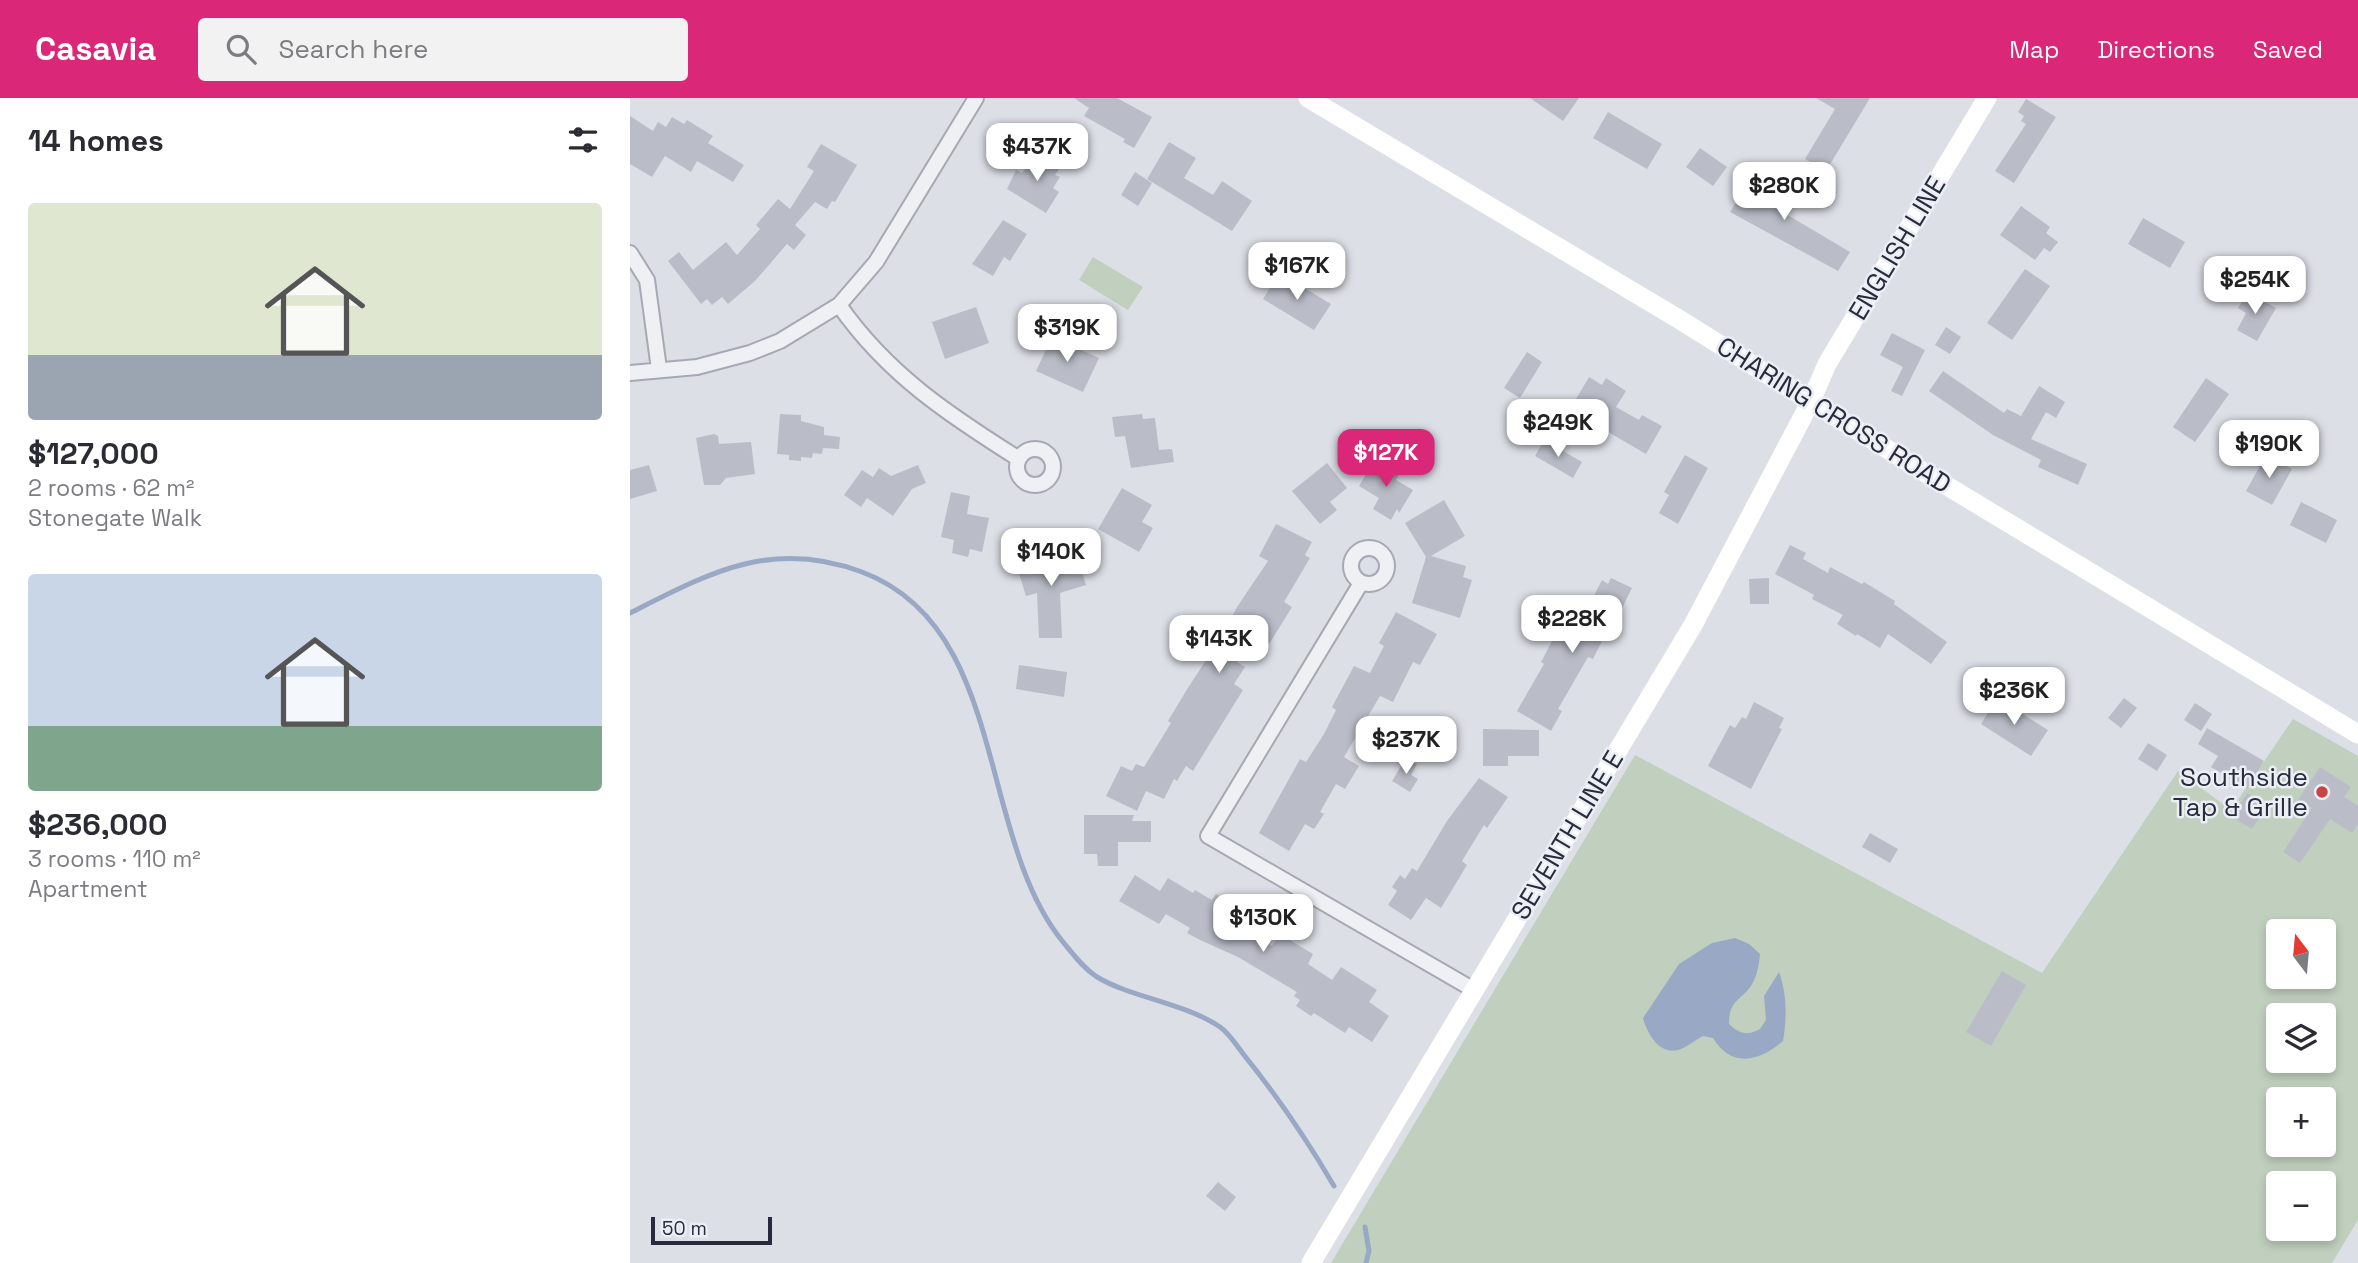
<!DOCTYPE html>
<html lang="en">
<head>
<meta charset="utf-8">
<style>
	:root { --surface:#fff; --page:#f2f2f3; --text:#2b2b33; --muted:#7c7c81; --accent:#db2777 }
	body { margin:0; font-family:"Space Grotesk",sans-serif; background:var(--page); color:var(--text); height:100vh; display:flex; flex-direction:column; font-size:26px; white-space:nowrap }
	* { box-sizing:border-box; margin:0 }
	p { font-size:23px; color:var(--muted) }
	.icon { flex:none; width:38px; height:38px; fill:none; stroke:currentColor; stroke-width:2; stroke-linecap:round; stroke-linejoin:round }
	.map { position:relative; flex:1; overflow:hidden }
	.panel { display:flex; flex-direction:column; background:var(--surface); width:630px }
	.panel>* { flex:none }
	.needle { width:46px; rotate:344deg }
	.tools { position:absolute; left:1636px; top:821px; display:grid; gap:14px }
	.tools a { display:grid; place-items:center; width:70px; height:70px; border-radius:7px; background:var(--surface); box-shadow:0 4px 10px #0003; font-size:35px }
	.scale { position:absolute; left:21px; bottom:18px; width:121px; box-sizing:border-box; padding-left:7px; border:4px solid #272b3b; border-top:0; font-size:19px; line-height:24px; white-space:nowrap; color:#272b3b; -webkit-text-stroke:5px #ebeef4; paint-order:stroke }
	.price { position:absolute; translate:-50% -60px; padding:0 16px; border-radius:14px; background:#fff; color:#222; font-size:23px; line-height:46px; filter:drop-shadow(0 2px 4px #0008) }
	.price::after { content:''; position:absolute; left:50%; top:42px; width:21px; height:16px; margin-left:-10px; background:inherit; clip-path:polygon(0 0,100% 0,50% 100%) }
	.price.current { background:var(--accent); color:#fff }
	ul { padding:0; list-style:none }
	li { display:grid; align-content:center; gap:14px; height:371px; padding:0 28px }
	li span { display:grid; place-items:center; height:217px; border-radius:7px; color:#555 }
	li>.icon { margin-inline-start:auto }
	span .icon { width:126px; height:126px; fill:#fffc; stroke-width:1 }
	li b { font-size:30px }
	h2 { display:flex; justify-content:space-between; align-items:center; height:84px; padding:0 28px; font-size:30px }
	header { display:flex; align-items:center; gap:42px; box-sizing:border-box; height:98px; padding:0 35px; background:var(--accent); color:#fff }
	header strong { font-size:33px }
	nav { display:flex; gap:38px; margin-inline-start:auto; font-size:24px }
	.search { width:490px; height:63px; background:var(--page); display:flex; align-items:center; gap:18px; box-sizing:border-box; padding:0 24px; border-radius:7px; color:var(--muted); font-size:26px }
	main { display:flex; flex:1; min-height:0 }
	.map>svg:first-child { display:block }
	.green { fill:#c0cfbe; fill-rule:evenodd }
	.water { fill:#98a8c5 }
	.lines { fill:none; stroke-linecap:round; stroke-linejoin:round }
	.stream { stroke:#98a8c5; stroke-width:5 }
	.building { fill:#babdc8 }
	.street-casing { stroke:#a6a9b3; stroke-width:18 }
	.street { stroke:#eff0f4; stroke-width:14 }
	.secondary { stroke:#fff; stroke-width:19 }
	.poi-dot { fill:#c84446; stroke:#ebeef4; stroke-width:2.5 }
	.labels { text-anchor:middle; dominant-baseline:central; stroke-width:5; stroke-linejoin:round; paint-order:stroke }
	.street-label { font-size:26px; fill:#272b3b; stroke:#ebeef4 }
	.poi-label { font-size:26px; fill:#272b3b; stroke:#ebeef4; text-anchor:end }
</style>
</head>
<body>
<header>
<strong>Casavia</strong>
<div class="search"><svg class="icon" aria-label="search" viewBox="0 0 24 24"><circle cx="10" cy="10" r="6"/><path d="M15 15l6 6"/></svg>Search here</div>
<nav><a>Map</a><a>Directions</a><a>Saved</a></nav>
</header>
<main>
<section class="panel">
<h2>14 homes<svg class="icon" aria-label="filters" viewBox="0 0 24 24"><path d="M4 7h16M4 17h16"/><circle cx="9" cy="7" r="2"/><circle cx="15" cy="17" r="2"/></svg></h2>
<ul>
<li><span style="background:linear-gradient(#dfe7d0 70%,#9aa5b1 0)"><svg class="icon" aria-label="home" viewBox="0 0 24 24"><path d="M3 11l9-7 9 7M6 9v11h12V9"/></svg></span><div><b>$127,000</b><p>2 rooms · 62 m²</p><p>Stonegate Walk</p></div></li>
<li><span style="background:linear-gradient(#c9d6e8 70%,#7fa58c 0)"><svg class="icon" aria-label="home" viewBox="0 0 24 24"><path d="M3 11l9-7 9 7M6 9v11h12V9"/></svg></span><div><b>$236,000</b><p>3 rooms · 110 m²</p><p>Apartment</p></div></li>
</ul>
</section>
<div class="map">
<svg width="1728" height="1165" viewBox="0 0 1728 1165">
	<rect width="100%" height="100%" fill="#dcdfe6"/>
	<path class="green" d="M463 159 513 189 498 212 449 182Z
		M1663 621 1728 658V1122L1702 1165H701L1005 657 1412 875 1548 673 1601 712ZM1648 833H1694V878H1648ZM1648 917H1694V962H1648ZM1648 1001H1694V1046H1648ZM1648 1085H1694V1130H1648Z"/>
	<path class="water" d="M1105 840 1119 846 1130 856C1129 868 1126 884 1117 893 1105 905 1099 907 1099 926 1109 936 1118 938 1130 931L1136 922 1134 898 1149 874C1157 896 1157 919 1153 943 1129 964 1101 970 1083 940L1073 938C1065 942 1056 950 1048 952 1029 957 1017 935 1013 920L1049 866 1082 845Z"/>
	<g class="lines">
		<path class="stream" d="M0 515C79 475 142 440 232 474 379 529 346 737 433 844 443 856 453 870 467 879 500 899 557 906 590 929 599 935 607 948 614 957 648 999 677 1042 704 1088
			M735 1129 739 1153 736 1165"/>
	</g>
	<path class="building" d="M444 0H487L522 19 504 50 493 44 495 41 454 18 459 10Z
		M900 0H949L933 23Z
		M1186 0H1240L1196 73 1175 61 1205 11Z
		M1396 1 1426 19 1384 85 1365 73 1396 26 1391 23 1394 18 1388 14Z
		M978 14 1032 46 1017 71 963 40Z
		M0 18 23 33 28 24 36 29 42 19 54 26 57 22 83 38 78 45 114 67 103 84 67 63 61 74 35 58 22 79 0 66Z
		M539 44 566 60 554 80 583 97 592 83 622 103 602 133 517 81Z
		M191 46 227 67 205 104 202 103 197 111 185 104 165 127 176 137 164 152 157 146 125 183 98 206 92 199 82 207 77 201 71 206 38 163 49 154 63 172 96 144 107 157 130 131 126 127 148 101 160 111 184 73 177 69Z
		M1070 50 1097 69 1083 88 1056 69Z
		M408 55 431 68 425 77 430 79 423 90 429 94 416 115 377 91 386 72 392 75Z
		M1130 67 1149 78 1134 103 1220 154 1208 173 1100 114Z
		M505 74 522 85 508 108 491 97Z
		M1193 87 1207 94 1198 110 1184 103Z
		M1391 108 1420 129 1416 135 1428 144 1420 154 1414 150 1405 162 1370 137Z
		M1513 120 1555 144 1540 170 1498 146Z
		M373 122 397 136 380 163 374 159 363 178 342 166Z
		M1395 171 1420 188 1382 242 1357 225Z
		M649 175 701 206 684 232 633 201Z
		M1618 194 1646 210 1627 243 1607 232 1616 215 1608 210Z
		M346 209 359 245 315 261 302 224Z
		M1316 229 1331 239 1320 256 1305 247Z
		M1262 235 1295 252 1272 298 1261 293 1273 269 1250 257Z
		M422 239 469 260 453 294 406 273Z
		M897 254 912 264 890 300 874 290Z
		M1313 273 1374 315 1377 311 1391 318 1409 288 1435 304 1426 320 1416 314 1401 341 1457 366 1448 387 1408 369 1411 362 1363 337 1299 293Z
		M959 279 972 287 976 280 996 293 986 309 1009 322 1012 317 1032 328 1016 356 966 327 961 336 946 327 958 308 946 301Z
		M1576 280 1599 296 1565 344 1543 329Z
		M150 316 171 317V323L194 329V337L210 339 209 351 193 350 192 356 183 355 182 360 171 359V363L159 362V357L147 356Z
		M512 316 513 321 525 320 529 352 542 351 544 364 501 370 495 338 485 339 482 319Z
		M84 336 88 338 89 346 121 344 125 376 96 380 90 387H74L66 340Z
		M914 342 952 364 943 380 905 358Z
		M1055 357 1078 370 1048 426 1029 415 1039 397 1034 394Z
		M1636 357 1662 371 1642 407 1616 393Z
		M746 360 770 374 766 382 783 392 769 415 767 411 761 422 743 411 749 400 729 388Z
		M697 365 717 390 700 404 707 412 690 426 662 393Z
		M19 367 27 393 0 401V372Z
		M288 367 296 385 282 391 263 418 237 400 231 409 214 397 232 372 243 379 249 370 261 378Z
		M492 390 522 407 512 424 523 430 509 454 468 431Z
		M321 394 340 398 337 416 359 420 352 454 340 451 338 459 322 455 324 442 311 439Z
		M814 402 835 438 801 458 836 468 833 479 842 482 830 520 782 505 796 459 775 425Z
		M1671 404 1707 422 1696 445 1660 427Z
		M646 426 682 444 675 457 680 460 654 504 662 509 639 546 621 537 607 564 615 569 604 586 613 592 579 647 563 673 556 668 547 683 544 681 534 701 516 693 507 713 476 698 491 668 502 673 506 666 514 669 541 625 538 623 556 593 578 559 581 561 607 509 638 463 629 458Z
		M1160 447 1176 455 1173 461 1198 475 1200 469 1232 486 1234 484 1265 503 1264 506 1317 544 1301 566 1258 536 1250 550 1227 536 1226 538 1207 526 1213 517 1182 501 1184 497 1145 476Z
		M445 452 456 487 430 495 432 540H409L407 495 396 498 387 469Z
		M981 480 1002 490 986 522 981 519 969 542 972 543 963 561 958 559 928 611 932 613 921 633 887 613 914 566 911 564 927 534 935 538 940 527 947 531 972 482 978 486Z
		M1139 480V506H1120L1119 481Z
		M766 514 807 536 790 567 783 564 763 604 750 598 714 659 729 668 715 691 706 686 690 714 694 716 684 731 675 726 659 753 629 735 670 661 676 664 694 636 706 612 702 609 724 568 740 575 754 548 749 545Z
		M389 567 437 574 434 599 386 591Z
		M1367 600 1418 632 1401 658 1351 626Z
		M1494 600 1507 610 1491 630 1478 620Z
		M1124 604 1154 620 1149 630 1152 631 1121 691 1078 668 1100 627 1105 630 1112 619 1116 621Z
		M1565 605 1582 616 1571 633 1554 622Z
		M1577 630 1634 663 1617 691 1581 669 1588 658 1568 646Z
		M853 631 909 632V658H878V668H853Z
		M1518 645 1537 657 1527 673 1508 661Z
		M776 660 787 666 781 677 788 681 780 694 762 683Z
		M1690 669 1721 689 1714 699 1728 708V726L1722 735 1700 721 1670 765 1653 754 1682 710 1668 702Z
		M849 680 878 699 857 730 854 727 832 763 837 767 811 810 796 800 781 822 758 807 767 793 762 789 770 777 775 781 782 770 787 773 817 723Z
		M1617 695 1637 708 1622 731 1602 719Z
		M454 717H504L502 723H521V744H488V768H468L467 756H454Z
		M1240 735 1268 751 1260 765 1232 749Z
		M505 777 530 793 538 780 563 795 565 792 582 802 586 796 608 809 609 807 625 816 616 834 642 848 649 837 658 841 683 856 678 866 702 882 711 869 747 892 739 904 759 918 742 944 719 929 715 935 684 915 681 918 666 908 670 902 664 898 667 894 608 859 570 842 557 835 560 830 536 816 529 826 489 803Z
		M1372 873 1396 887 1361 948 1336 934Z
		M588 1084 606 1099 595 1113 576 1098Z"/>
	<g class="lines">
		<g class="street-casing">
			<path id="street" d="M0 155 17 182 29 271
				M209 207C257 276 319 317 389 361
				M0 275 67 269 120 255 150 243 209 207 246 164 346 0
				M387 369a18 18 0 1 1 36 0a18 18 0 1 1-36 0Z
				M721 468a18 18 0 1 1 36 0a18 18 0 1 1-36 0Z
				M731 485 578 738 844 892"/>
		</g>
		<use href="#street" class="street"/>
		<path class="secondary" d="M678 0 1047 220 1294 374 1728 636
			M681 1165 1063 527 1181 303 1197 266 1357 0"/>
	</g>
	<circle class="poi-dot" cx="1692" cy="694" r="7"/>
	<g class="labels">
		<g class="street-label">
			<text transform="translate(1267 150) rotate(-59)">ENGLISH LINE</text>
			<text transform="translate(1204 317) rotate(32)">CHARING CROSS ROAD</text>
			<text transform="translate(937 737) rotate(-59)">SEVENTH LINE E</text>
		</g>
		<g class="poi-label">
			<text x="1678" y="679">Southside<tspan x="1678" dy="30">Tap &amp; Grille</tspan></text>
		</g>
	</g>
</svg>
<div class="tools">
<a><svg class="needle" viewBox="-14 -14 28 28"><path d="M0-13l5 13h-10z" fill="#e53935"/><path d="M0 13l5-13h-10z" fill="#7c7c81"/></svg></a>
<a><svg class="icon" aria-label="layers" viewBox="0 0 24 24"><path d="M12 4l9 5-9 5-9-5zM3 14l9 5 9-5"/></svg></a>
<a>+</a>
<a>−</a>
</div>
<div class="scale">50 m</div>
<b class="price" style="left:407px;top:85px">$437K</b>
<b class="price" style="left:1154px;top:124px">$280K</b>
<b class="price" style="left:667px;top:204px">$167K</b>
<b class="price" style="left:1625px;top:218px">$254K</b>
<b class="price" style="left:437px;top:266px">$319K</b>
<b class="price" style="left:928px;top:361px">$249K</b>
<b class="price" style="left:1639px;top:382px">$190K</b>
<b class="price current" style="left:756px;top:391px">$127K</b>
<b class="price" style="left:421px;top:490px">$140K</b>
<b class="price" style="left:942px;top:557px">$228K</b>
<b class="price" style="left:589px;top:577px">$143K</b>
<b class="price" style="left:1384px;top:629px">$236K</b>
<b class="price" style="left:776px;top:678px">$237K</b>
<b class="price" style="left:633px;top:856px">$130K</b>
</div>
</main>
</body>
</html>
